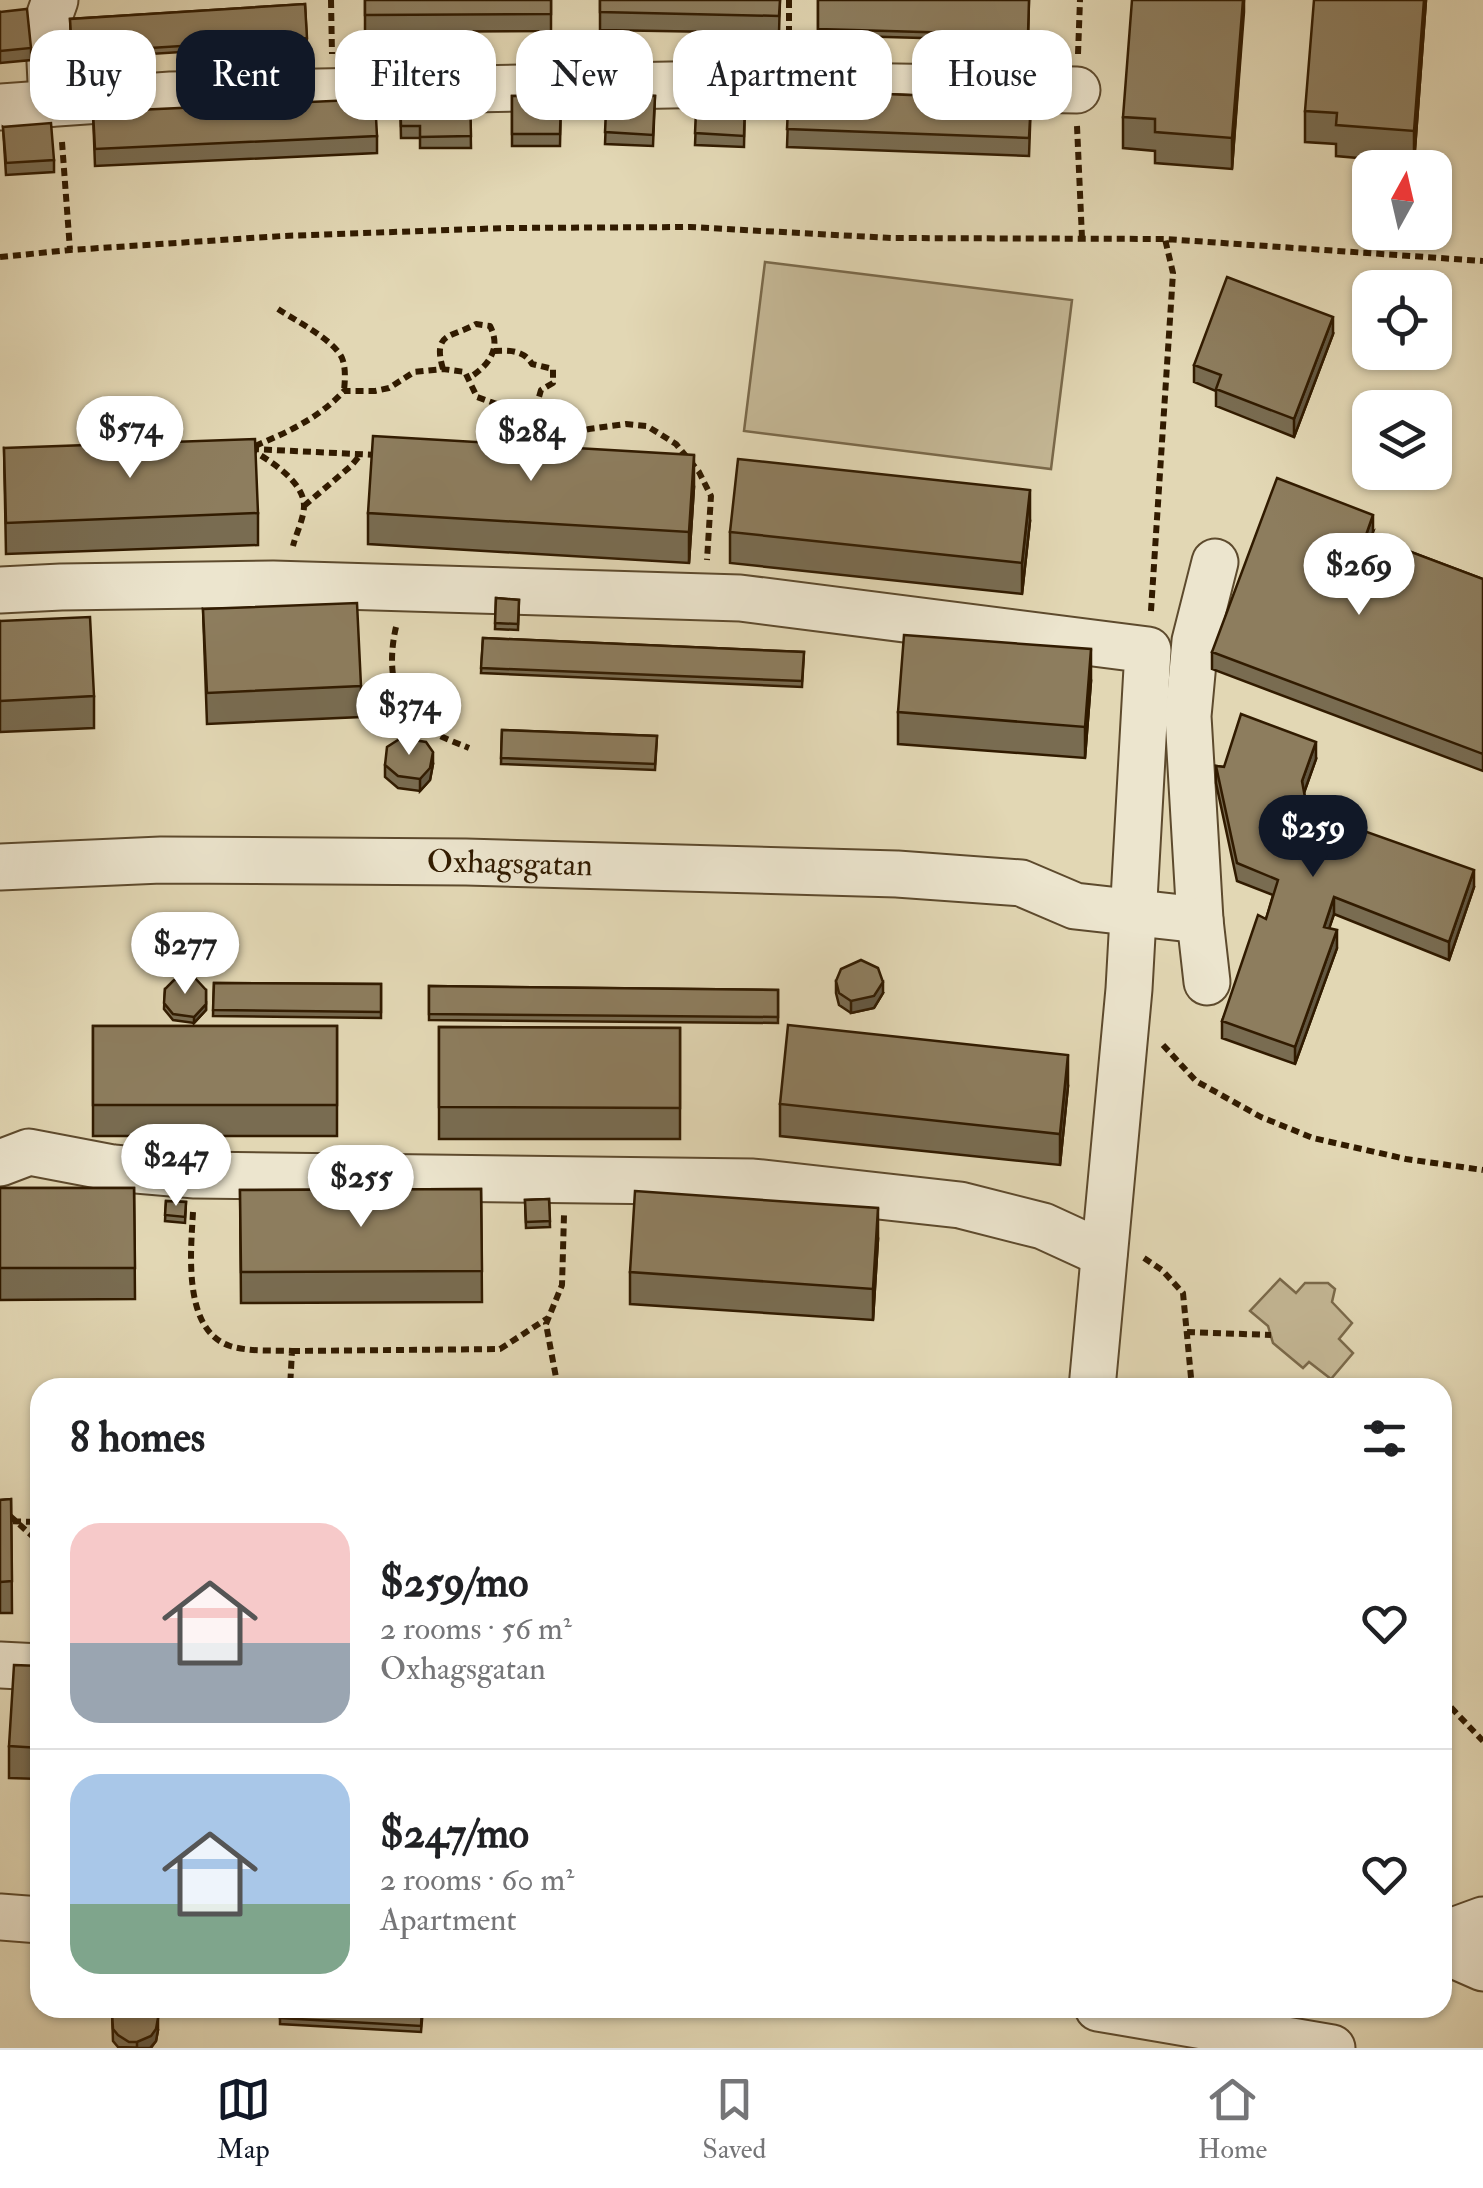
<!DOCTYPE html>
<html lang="en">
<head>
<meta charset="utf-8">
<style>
	:root { --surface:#fff; --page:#f2f2f2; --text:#202124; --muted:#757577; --line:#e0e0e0; --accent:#111827 }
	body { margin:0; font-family:"IM FELL Double Pica",serif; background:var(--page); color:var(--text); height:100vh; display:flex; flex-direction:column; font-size:38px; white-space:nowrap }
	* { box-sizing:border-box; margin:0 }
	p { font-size:32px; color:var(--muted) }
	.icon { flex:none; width:55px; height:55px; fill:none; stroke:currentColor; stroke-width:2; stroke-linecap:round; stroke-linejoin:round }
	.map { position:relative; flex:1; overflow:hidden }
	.sheet { position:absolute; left:30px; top:1378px; width:1422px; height:640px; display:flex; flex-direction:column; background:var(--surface); border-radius:30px; box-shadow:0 2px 8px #0004 }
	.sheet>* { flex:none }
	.banner { position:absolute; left:30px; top:30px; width:1425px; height:90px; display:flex; gap:20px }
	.needle { width:65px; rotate:8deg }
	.tools { position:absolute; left:1352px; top:150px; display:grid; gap:20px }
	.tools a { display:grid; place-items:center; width:100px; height:100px; border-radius:20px; background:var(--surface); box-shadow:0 2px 8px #0004; font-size:50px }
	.price { position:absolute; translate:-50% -85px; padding:0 22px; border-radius:35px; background:#fff; color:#222; font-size:32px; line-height:65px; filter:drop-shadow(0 2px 5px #0008) }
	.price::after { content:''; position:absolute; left:50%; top:60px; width:30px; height:22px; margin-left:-15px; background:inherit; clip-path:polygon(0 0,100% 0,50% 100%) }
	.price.current { background:var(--accent); color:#fff }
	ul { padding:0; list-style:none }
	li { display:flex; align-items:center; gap:30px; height:250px; padding:0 40px }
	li+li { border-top:2px solid var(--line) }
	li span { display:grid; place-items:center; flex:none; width:280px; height:200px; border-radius:30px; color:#555 }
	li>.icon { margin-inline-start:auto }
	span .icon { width:120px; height:120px; fill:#fffc; stroke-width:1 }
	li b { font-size:42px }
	h2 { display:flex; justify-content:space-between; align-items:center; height:120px; padding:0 40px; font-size:42px }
	.pill { padding:0 35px; border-radius:30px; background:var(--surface); box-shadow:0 2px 8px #0004; font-size:35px; line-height:90px }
	.pill.current { background:var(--accent); color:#fff }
	.tab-bar { display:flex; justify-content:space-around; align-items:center; height:140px; border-top:2px solid var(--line); background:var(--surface); font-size:28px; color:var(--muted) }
	.tab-bar a { display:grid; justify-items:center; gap:5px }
	.tab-bar .current { color:var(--accent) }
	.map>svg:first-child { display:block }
	.green { fill:#c4b795; stroke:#7a694a; stroke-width:2.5 }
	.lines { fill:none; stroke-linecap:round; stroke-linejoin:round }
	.minor-casing { stroke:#5d4a2d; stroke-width:49 }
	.path { stroke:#311b00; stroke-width:6; stroke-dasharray:8 5; stroke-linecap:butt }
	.minor { stroke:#ece5ce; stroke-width:45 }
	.wall { fill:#796c51; stroke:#311b00; stroke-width:2.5 }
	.shaded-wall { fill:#635842; stroke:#311b00; stroke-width:2.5 }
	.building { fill:#8d7d5e; stroke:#311b00; stroke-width:2.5 }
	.labels { text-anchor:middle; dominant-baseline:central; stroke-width:8; stroke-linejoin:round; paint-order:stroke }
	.street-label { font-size:32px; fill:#311b00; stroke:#ece5ce }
</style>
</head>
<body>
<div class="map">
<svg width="1483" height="2048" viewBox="0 0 1483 2048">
	<rect width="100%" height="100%" fill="#e2d7b4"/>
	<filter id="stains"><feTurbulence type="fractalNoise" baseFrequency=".002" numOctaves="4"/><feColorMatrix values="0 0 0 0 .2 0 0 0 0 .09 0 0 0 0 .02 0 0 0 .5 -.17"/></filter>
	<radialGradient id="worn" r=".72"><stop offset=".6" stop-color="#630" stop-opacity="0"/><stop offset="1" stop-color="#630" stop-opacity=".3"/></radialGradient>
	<path class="green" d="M765 262 1072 300 1051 469 744 431Z
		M1280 1279 1296 1293 1305 1283H1328L1335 1289 1332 1302 1352 1323 1339 1339 1353 1353 1331 1379 1309 1362 1303 1368 1273 1343 1268 1326 1250 1311Z"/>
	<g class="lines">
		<g class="minor-casing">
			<g id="minor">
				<path d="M52 103 48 20 55 0"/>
				<path d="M0 107 171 95 720 84 1077 90"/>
				<path d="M0 590 61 587 273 584 740 598 1148 650 1129 989 1092 1388"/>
				<path id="s1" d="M0 867 161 860 466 862 897 874 1021 883 1075 906 1200 920 1188 716 1195 641 1215 562"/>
				<path d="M1200 920 1207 982"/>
				<path d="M0 1163 29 1152 113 1168 195 1175 753 1182 960 1205 1043 1226 1104 1254"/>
				<path d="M0 1665 40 1667"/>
				<path d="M0 1917 40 1920"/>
				<path d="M1442 1935 1483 1920"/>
				<path d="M1442 1950 1483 1968"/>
				<path d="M1098 2008 1332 2048"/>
			</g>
		</g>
		<path class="path" d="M331 0 332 54
			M789 0V49
			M1078 54 1080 0
			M1077 126 1082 238
			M62 142 70 250
			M0 257 70 250 282 236 505 228 690 227 891 238 1165 239 1483 261
			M278 309C296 321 333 339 342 358 346 368 345 380 344 391
			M494 351C509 350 524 350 532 364L553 369V383L541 390 535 411
			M443 369C432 331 452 338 476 324L490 326C502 349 488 366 469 378
			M255 446C288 432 319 418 344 391H375L389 388 414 372 443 369 465 372 477 397 508 408 535 411 569 434
			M524 447 589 429 626 424 647 426 676 444 699 472 711 496 707 560
			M250 449C269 460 304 481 304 506 304 518 296 534 293 546
			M251 449 378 455
			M304 506 351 466 361 454
			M1151 611 1173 273 1165 239
			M396 627C387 666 391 711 432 732 443 738 457 743 469 748
			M1163 1045 1196 1081 1261 1117 1313 1138 1406 1159 1483 1170
			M193 1212C191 1250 182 1330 230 1346 249 1352 273 1350 292 1351L290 1388
			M1144 1258 1162 1270 1183 1293 1192 1388
			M1187 1332 1271 1335
			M292 1351 500 1349 548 1318
			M558 1388 546 1324 562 1285 564 1215
			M0 1507 40 1543
			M0 1521 40 1522
			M1442 1698 1483 1741"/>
		<use href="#minor" class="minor"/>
	</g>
	<path class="wall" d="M365 0H551V31L365 32Z
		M600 0H780L779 33 600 30Z
		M818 0H1029L1028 41 818 35Z
		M1244 0 1232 169 1155 163V151L1123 148V117Z
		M1426 0 1414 163 1336 156V144L1305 142V111Z
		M305 4 307 44 72 59 70 19Z
		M0 12 31 48V60L0 63Z
		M789 90 1031 100 1029 156 787 147Z
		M400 93 470 97 471 148H420V138H401Z
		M607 94 655 96 653 146 605 144Z
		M697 95 745 98 744 147 695 145Z
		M512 96H561L560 146H512Z
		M93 112 377 136V153L95 166Z
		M3 127 54 160V172L6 175Z
		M1333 334 1294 437 1216 406V391L1194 382V365Z
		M4 448 258 513V545L6 554Z
		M694 487 689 563 368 544V513Z
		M1030 521 1022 594 730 563V532Z
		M1373 532 1371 537 1483 579V771L1212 669V652Z
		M496 598 519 600 518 630 495 629Z
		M203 609 361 686V717L207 724Z
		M0 621 94 696V728L0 732Z
		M483 638 804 652 802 687 481 673Z
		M1091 681 1085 758 898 744V712Z
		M502 730 657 736 655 770 501 764Z
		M1316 759 1304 793 1311 830 1474 887 1449 960 1334 914 1329 928 1337 948 1295 1064 1222 1038V1021L1266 919 1273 895 1237 881 1216 783V766L1224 767Z
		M433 764 430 780 420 791 398 788 385 777V765Z
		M836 981 883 993 874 1008 851 1013 839 1005 836 993Z
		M214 983 381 984V1018L213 1016Z
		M429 986 778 990V1023L429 1020Z
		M165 989 206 990V1010L194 1023 173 1020 164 1009Z
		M93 1026H337V1136H93Z
		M439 1027 680 1028V1139H439Z
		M1068 1086 1060 1165 780 1136V1104Z
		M0 1188H134L135 1299 0 1300Z
		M481 1189 482 1302 241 1303 240 1190Z
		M549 1199 550 1227 526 1228 525 1200Z
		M166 1201 186 1202 185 1223 165 1221Z
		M878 1239 873 1320 630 1304V1272Z
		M11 1499 12 1613H0V1500Z
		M40 1666V1779L9 1778V1746Z
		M280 2008H423L421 2032 280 2024Z
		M112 2012 158 2030 156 2041 151 2048 118 2047 113 2041Z"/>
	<path class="shaded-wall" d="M1243 0H1244V12L1232 169V138Z
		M1424 0H1426L1414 163V131Z
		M1333 317V334L1294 437V419Z
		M694 455V487L689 563V532Z
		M1030 490V521L1022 594V563Z
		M1373 515V532L1366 552V535Z
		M1091 649V681L1085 758V727Z
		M1316 742V759L1302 798V781Z
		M433 752V764L430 780 420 791V779Z
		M1474 870V887L1449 960V942Z
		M1334 897V914L1324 944V927Z
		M1337 930V948L1295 1064V1047Z
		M883 982V993L874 1008 851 1013V1001Z
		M206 1004V1010L194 1023V1017Z
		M1068 1055V1086L1060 1165V1134Z
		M878 1208V1239L873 1320V1289Z
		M158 2018V2030L156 2041 150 2048H137V2042Z"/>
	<path class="building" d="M365 0H551V14L365 15Z
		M600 0H780L779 16 600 12Z
		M818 0H1029L1028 35 818 29Z
		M1132 0H1243L1232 138 1155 132V119L1123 117Z
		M1314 0H1424L1414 131 1336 125 1337 113 1305 111Z
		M305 4 307 38 72 53 70 19Z
		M27 9 31 48 0 51V12Z
		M789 90 1031 100 1029 138 787 129Z
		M453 92V97H470L471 136 420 137V126H401L400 93Z
		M607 94 655 96 653 135 605 132Z
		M697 95 745 98 744 136 695 133Z
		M512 96H561L560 134H512Z
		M375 99 377 136 95 149 93 112Z
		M51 123 54 160 6 163 3 127Z
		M1227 277 1333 317 1294 419 1216 389 1221 375 1194 365Z
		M373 436 694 455 689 532 368 513Z
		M255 439 258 513 6 523 4 448Z
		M738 459 1030 490 1022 563 730 532Z
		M1277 478 1373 515 1366 535 1483 579V754L1212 652Z
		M496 598 519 600 518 624 495 623Z
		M357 603 361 686 207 693 203 609Z
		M90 617 94 696 0 701V621Z
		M904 635 1091 649 1085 727 898 712Z
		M483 638 804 652 802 681 481 668Z
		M1241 714 1316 742 1302 781 1311 830 1347 844 1353 827 1474 870 1449 942 1334 897 1324 927 1337 930 1295 1047 1222 1021 1258 915 1266 919 1278 880 1237 863 1216 766 1224 767Z
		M502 730 657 736 655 764 501 758Z
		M401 738 426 742 433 752 430 768 420 779 398 776 385 765 387 747Z
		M861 960 878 968 883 982 874 996 851 1001 839 993 836 981 841 969Z
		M195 978 206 990V1004L194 1017 173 1014 164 1003 165 989 174 980Z
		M214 983 381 984V1012L213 1010Z
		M429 986 778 990V1017L429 1014Z
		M788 1025 1068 1055 1060 1134 780 1104Z
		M93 1026H337V1105H93Z
		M439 1027 680 1028V1108L439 1107Z
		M0 1188H134L135 1268H0Z
		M481 1189 482 1271 241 1272 240 1190Z
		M635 1191 878 1208 873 1289 630 1272Z
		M549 1199 550 1221 526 1222 525 1200Z
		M166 1201 186 1202 185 1217 165 1215Z
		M11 1499 12 1581 0 1582V1500Z
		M14 1665 40 1666V1748L9 1746Z
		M114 2008H155L158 2018 156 2029 151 2036 137 2042H129L118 2035 113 2029 112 2012Z
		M280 2008H422L421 2026 280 2018Z"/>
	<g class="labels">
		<g class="street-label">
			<text stroke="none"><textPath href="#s1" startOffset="510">Oxhagsgatan</textPath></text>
		</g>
	</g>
	<rect width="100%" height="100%" filter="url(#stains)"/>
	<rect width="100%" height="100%" fill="url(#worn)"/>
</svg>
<div class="tools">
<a><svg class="needle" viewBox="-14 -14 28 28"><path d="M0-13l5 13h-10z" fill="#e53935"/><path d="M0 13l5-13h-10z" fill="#757577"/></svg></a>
<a><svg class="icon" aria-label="locate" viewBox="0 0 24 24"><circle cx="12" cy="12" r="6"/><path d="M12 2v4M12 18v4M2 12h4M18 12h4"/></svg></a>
<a><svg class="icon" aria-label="layers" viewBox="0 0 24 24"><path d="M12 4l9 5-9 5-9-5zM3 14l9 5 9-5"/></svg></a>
</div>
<b class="price" style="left:130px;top:481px">$574</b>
<b class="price" style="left:531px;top:484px">$284</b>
<b class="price" style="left:1359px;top:618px">$269</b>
<b class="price" style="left:409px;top:758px">$374</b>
<b class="price current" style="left:1313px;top:880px">$259</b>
<b class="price" style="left:185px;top:997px">$277</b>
<b class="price" style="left:176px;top:1209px">$247</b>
<b class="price" style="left:361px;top:1230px">$255</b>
<div class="banner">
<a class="pill">Buy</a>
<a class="pill current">Rent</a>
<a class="pill">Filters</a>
<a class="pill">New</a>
<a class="pill">Apartment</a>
<a class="pill">House</a>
</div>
<section class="sheet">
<h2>8 homes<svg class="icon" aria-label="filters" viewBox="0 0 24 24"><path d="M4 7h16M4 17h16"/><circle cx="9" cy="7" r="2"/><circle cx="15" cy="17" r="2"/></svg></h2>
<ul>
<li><span style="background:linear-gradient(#f6c9c9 60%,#9aa5b1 0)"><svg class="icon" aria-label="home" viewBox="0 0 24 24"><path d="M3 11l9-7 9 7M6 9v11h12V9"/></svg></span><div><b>$259/mo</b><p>2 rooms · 56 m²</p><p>Oxhagsgatan</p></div><svg class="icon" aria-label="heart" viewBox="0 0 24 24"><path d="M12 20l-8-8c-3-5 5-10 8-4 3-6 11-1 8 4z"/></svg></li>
<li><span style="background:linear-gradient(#a9c7e8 65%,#7fa58c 0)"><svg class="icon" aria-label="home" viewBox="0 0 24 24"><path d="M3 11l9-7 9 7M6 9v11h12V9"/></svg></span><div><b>$247/mo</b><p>2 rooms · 60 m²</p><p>Apartment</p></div><svg class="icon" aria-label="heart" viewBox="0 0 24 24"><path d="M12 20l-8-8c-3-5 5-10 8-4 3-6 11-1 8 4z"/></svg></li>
</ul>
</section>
</div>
<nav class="tab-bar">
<a class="current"><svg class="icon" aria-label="map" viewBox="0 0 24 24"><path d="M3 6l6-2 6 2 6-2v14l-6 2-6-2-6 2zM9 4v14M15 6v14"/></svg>Map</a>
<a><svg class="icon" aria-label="saved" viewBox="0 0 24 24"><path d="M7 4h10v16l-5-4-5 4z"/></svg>Saved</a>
<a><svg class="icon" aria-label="home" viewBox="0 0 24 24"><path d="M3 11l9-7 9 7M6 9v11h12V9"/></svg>Home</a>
</nav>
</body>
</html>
